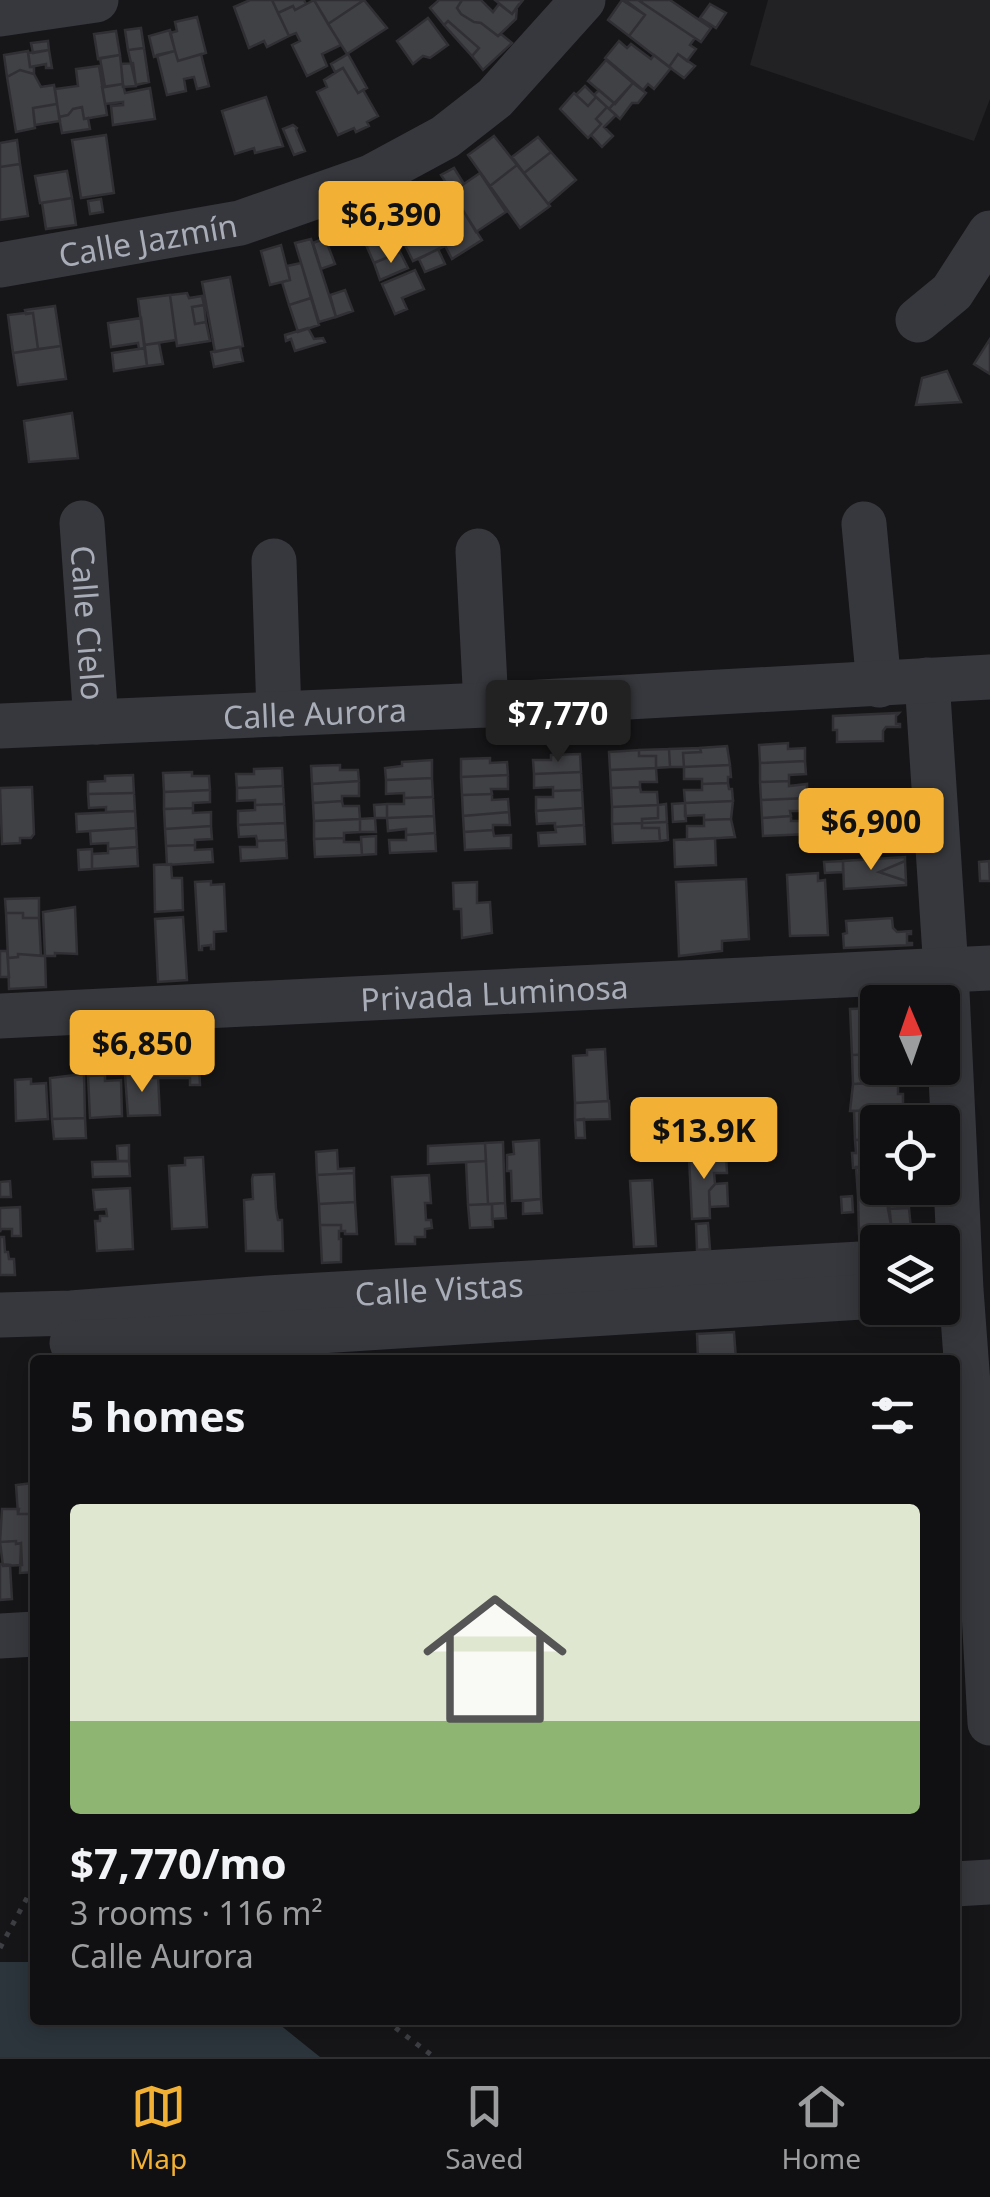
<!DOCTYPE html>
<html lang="en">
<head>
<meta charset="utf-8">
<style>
	:root { --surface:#101012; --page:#19191b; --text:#f1f3f6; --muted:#9c9d9f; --line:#303032; --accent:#f2b134 }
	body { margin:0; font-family:"Noto Sans",sans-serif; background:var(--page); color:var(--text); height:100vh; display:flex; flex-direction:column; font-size:38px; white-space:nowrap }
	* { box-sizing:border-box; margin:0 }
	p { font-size:32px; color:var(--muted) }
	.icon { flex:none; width:55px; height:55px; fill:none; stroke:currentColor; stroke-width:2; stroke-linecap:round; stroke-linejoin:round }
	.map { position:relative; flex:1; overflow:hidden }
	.side { position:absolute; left:30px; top:1355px; width:930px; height:670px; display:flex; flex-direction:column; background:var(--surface); border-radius:10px; box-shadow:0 5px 25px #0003,0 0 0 2px var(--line) }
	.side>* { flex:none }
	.needle { width:65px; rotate:358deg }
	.fabs { position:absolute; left:860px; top:985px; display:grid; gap:20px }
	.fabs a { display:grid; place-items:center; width:100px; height:100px; border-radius:10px; background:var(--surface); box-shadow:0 5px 25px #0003,0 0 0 2px var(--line); font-size:50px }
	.price { position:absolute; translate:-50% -85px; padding:0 22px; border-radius:10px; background:var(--accent); color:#111; font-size:32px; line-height:65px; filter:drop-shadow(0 2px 5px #0008) }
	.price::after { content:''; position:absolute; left:50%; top:60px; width:30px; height:22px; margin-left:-15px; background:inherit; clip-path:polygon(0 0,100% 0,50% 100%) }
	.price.selected { background:#222; color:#fff }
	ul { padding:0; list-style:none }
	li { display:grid; align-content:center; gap:20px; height:530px; padding:0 40px }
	li span { display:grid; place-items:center; height:310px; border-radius:10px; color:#555 }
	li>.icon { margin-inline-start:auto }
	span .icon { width:180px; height:180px; fill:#fffc; stroke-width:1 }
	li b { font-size:42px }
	h2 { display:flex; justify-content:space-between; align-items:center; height:120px; padding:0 40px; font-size:42px }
	.tabs { display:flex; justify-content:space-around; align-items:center; height:140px; border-top:2px solid var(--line); background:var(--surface); font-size:28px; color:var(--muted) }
	.tabs a { display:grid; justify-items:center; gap:5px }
	.tabs .selected { color:var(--accent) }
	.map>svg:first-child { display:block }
	.built { fill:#222225 }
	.water { fill:#2c353c }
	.building { fill:#404145; stroke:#303034; stroke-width:2.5 }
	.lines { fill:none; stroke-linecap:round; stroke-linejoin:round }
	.path { stroke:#3d3f44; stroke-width:5; stroke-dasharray:5 8; stroke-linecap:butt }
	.minor { stroke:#37383d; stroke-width:45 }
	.labels { text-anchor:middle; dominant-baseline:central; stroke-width:9; stroke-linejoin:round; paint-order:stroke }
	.street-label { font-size:32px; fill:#a8adb8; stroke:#111113 }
</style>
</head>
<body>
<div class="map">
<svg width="990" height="2057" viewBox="0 0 990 2057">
	<rect width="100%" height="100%" fill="#161618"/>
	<path class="built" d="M768 0H990V99L974 141 750 65Z"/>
	<path class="water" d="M0 1962H35V2020H274L320 2057H0Z"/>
	<path class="building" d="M250 0H272L289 36 267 47 264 41 249 48 234 7Z
		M272 0H304L306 4 295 10 293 6 278 13Z
		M314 0 341 45 322 54 327 66 307 76 292 45 300 41 296 33 289 36 278 13 293 6 295 10Z
		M314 0H364L328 24Z
		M364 0 387 28 347 54 328 24Z
		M439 0H462L457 8 461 14 474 22 481 23 498 36 501 34 512 43 483 70 472 56 479 48 448 21 444 25 430 8Z
		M462 0H481L493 12 499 4 512 14 517 7 516 19 498 36 481 23 474 22 461 14 457 8Z
		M495 0H523L512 14Z
		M622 0 645 15 629 36 608 20Z
		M625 0H638L695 38 690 45 696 49 687 61 678 54 669 67 629 36 645 15Z
		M643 0H670L711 28 701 42 641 2Z
		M710 4 726 13 716 28 700 18Z
		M197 17 206 53 178 61 170 33 177 31 175 22Z
		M428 18 448 45 430 58 423 56 413 64 397 41Z
		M448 21 479 48 472 56 444 25Z
		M141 28 144 48 128 50 125 30Z
		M170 30 175 51 154 57 149 36Z
		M116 31 120 55 98 59 94 34Z
		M48 41 49 50 33 53 31 43Z
		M619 41 627 48 631 44 651 59 654 55 671 68 654 89 648 84 643 90 605 58Z
		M144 48 149 82 136 85 128 50Z
		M49 50 52 68H46V64L30 67 28 53Z
		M28 51 30 67H34V74L20 70 7 77 4 55Z
		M175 51 178 61 201 54 209 86 197 89 194 77 184 79 186 91 167 95 157 55Z
		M348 54 367 88 358 93 343 68 335 72 331 64Z
		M678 54 695 66 684 78 669 67Z
		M120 55 123 84 105 87 100 58Z
		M606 60 633 83 615 104 588 81Z
		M133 63 136 86 123 87 121 64Z
		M99 66 107 115 84 119 82 107 73 109 68 115 59 117 55 89 78 86 76 69Z
		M343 68 358 93 363 90 378 116 367 122 369 126 356 132 354 128 338 135 317 92 327 87 324 80Z
		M20 70 34 74 41 87 54 85 57 104 33 108 35 128 16 132 7 77Z
		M633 83 646 93 638 103H632L620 119 609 109Z
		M123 84 125 93 150 88 155 119 113 125 111 106 123 105V102L105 104 102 87Z
		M585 86 596 97 588 106 576 95Z
		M599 90 614 103 609 109 594 95Z
		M574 93 588 106 596 97 607 107 596 119 601 124 588 138 560 109Z
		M266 97 283 146 255 153 254 148 235 154 222 111Z
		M57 104 60 121 35 125 33 108Z
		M82 107 84 119 88 118 90 129 62 133 59 117 68 115 73 109Z
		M607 107 616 115 604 127 613 136 602 147 591 135 601 124 596 119Z
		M293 125 297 128 296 130 305 151 294 155 283 129Z
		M106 135 114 193 81 198 72 140Z
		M494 136 517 165 490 186 468 155Z
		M538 137 551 152 524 173 512 157Z
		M17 140 20 164 0 167V143Z
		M551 152 576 180 548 204 524 173Z
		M20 164 28 216 0 220V167Z
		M517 165 550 206 520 228 490 186Z
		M454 168 464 184 452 192 441 175Z
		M67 171 72 198 40 203 35 176Z
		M480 173 506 212 476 232 452 192Z
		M453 195 482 240 452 259 436 228 439 227 433 217 445 210 441 202Z
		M72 198 76 225 46 229 42 203Z
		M101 199 103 212 90 214 88 201Z
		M401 199 409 214 423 206 443 247 413 261 386 207Z
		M441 202 445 210 433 217 439 227 436 228 425 210Z
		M386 212 392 224 381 229 373 217Z
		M377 221 381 229 389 225 400 252 374 263 359 229Z
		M325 238 335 264 321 269 313 243Z
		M311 239 336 317 319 322 295 243Z
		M281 245 290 280 270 285 261 251Z
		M438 249 445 264 425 272 419 259Z
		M400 252 408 268 380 280 374 263Z
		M301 263 311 298 289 305 282 282 290 280 287 266Z
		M415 270 424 289 402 298 407 309 395 314 382 284Z
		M230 277 243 346 215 352 202 282Z
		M345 290 353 311 336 317 330 295Z
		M187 293 189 298 202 296 204 305 192 307 195 324 206 322 210 341 177 346 170 295Z
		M170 295 176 340 144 345 138 299Z
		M311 298 319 325 298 332 289 305Z
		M204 305 206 322 195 324 192 307Z
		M55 306 61 346 38 349 33 313 26 314 25 310Z
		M25 313H33L38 349 13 353 8 315Z
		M141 318 145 348 139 349 138 343 111 347 108 323Z
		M308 328 314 339 323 338 325 342 295 351 291 339 286 341 285 335Z
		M990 339V374L974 364Z
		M159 343 163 364 147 366 144 345Z
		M61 346 66 379 18 385 13 353Z
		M240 347 243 361 214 367 211 352Z
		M145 348 147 366 114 371 112 353Z
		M947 371 961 402 916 405 922 378Z
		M72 413 78 458 29 462 24 421Z
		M899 713 896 716V724H900V727H886L883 731V741L837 742V730H833V716Z
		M788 743V749L805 748V761L760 763 759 745Z
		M727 746 730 765 684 767 683 753 701 752 700 748Z
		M700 748 701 752 683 753 684 767H670L669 749Z
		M669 749 670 767 656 768V756H639V750Z
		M639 750V756H656V768L610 770 609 752Z
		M580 754 581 772 534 774 533 760H551V755Z
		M490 758V763L507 762 508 775 461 777V759Z
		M432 760V778L386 780 385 768 402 766V762Z
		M805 761 806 774 789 775V781L760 782V763Z
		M340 765V770H358L359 781 312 784 311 766Z
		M730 765 731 777H728V783L702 784V779H684V767Z
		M282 768 283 786 237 788 236 774H254V769Z
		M656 768 657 782H640V787L611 788 610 770Z
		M192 772V776H209L210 790 164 792 163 773Z
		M581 772 582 790 553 791V787L534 788V774Z
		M133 775 134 793 88 794V782L105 781V776Z
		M508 775V789H491L492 794 462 795 461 777Z
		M432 778 433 797 404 798V793L386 794V780Z
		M359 781V796H342V801L313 803 312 784Z
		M789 781V786L807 784V798L761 800 760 782Z
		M728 783 729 789H732L733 801 685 803 684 790H702V784Z
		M283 786 284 804 255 805V800L237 801V788Z
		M32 787 34 834 31 838H20V843L2 844 0 788Z
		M640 787 641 792H657L658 805 612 807 611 788Z
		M210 790V802L193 803V808L164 809V792Z
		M582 790 583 808 536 811V797H553V791Z
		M134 793 135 811 106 812V807L89 808 88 794Z
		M492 794V800L508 799 509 812 463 816 462 795Z
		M433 797 434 816 387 818V804H404V798Z
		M807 798 808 811H790L791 816 762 818 761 800Z
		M342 801 343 806H359L360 819 314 821 313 803Z
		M733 801 731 819 704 820V815L685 816V803Z
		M685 803 686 821 673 822 672 804Z
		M284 804 285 823 238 825V811L255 810V805Z
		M387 804V818H375L374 805Z
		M666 804 667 822 642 823V819L658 818V805Z
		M658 805V818L642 819V823L612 824V807Z
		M193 808V813L211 812V826L165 829 164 809Z
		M583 808 584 825 555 827V823L537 824 536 811Z
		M135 811 136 828 77 832 76 814Z
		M509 812 510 825H493V830L464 832 463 816Z
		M434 816 435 833 406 835V829L388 831 387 818Z
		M791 816V821H808L809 834 763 836 762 818Z
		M375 818 376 832H360V819Z
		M360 819V832L344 833V838L314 839V821Z
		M731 819 735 837 687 840V826H704V820Z
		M667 822 668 840 660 841 659 828H642V823Z
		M285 823 286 840 257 841 256 836 239 837 238 825Z
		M642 823V828H659L660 841 613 843 612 824Z
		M584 825 585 844 539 846 538 833 556 832 555 827Z
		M211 826 212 839 195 840V845L166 846 165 829Z
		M136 828 137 847 108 849V843L91 844 90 831Z
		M493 830 494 836 511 835V848L465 850 464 832Z
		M435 833 436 851 390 853 389 840H406V835Z
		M376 836V854L362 855 361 837Z
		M344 838V842H361L362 855 315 857 314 839Z
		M715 838 716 865 675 867 674 840Z
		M286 840 287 858 241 861 240 847H257V841Z
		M195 845V850L212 849 213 862 167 865 166 846Z
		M137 847 138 866 92 869V854L108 853V849Z
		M92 849V869L79 870 78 850Z
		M905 857V861L879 872 906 881V885L844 889 843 861Z
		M843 861V872L825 873 824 862Z
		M905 861 906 881 879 872Z
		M989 861 990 881H980L979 862Z
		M171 864 172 878H182L183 910 155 912 154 865Z
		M818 873V881L825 880 828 935 790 936 787 875Z
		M746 879 749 939 722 941V951L679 956 676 882Z
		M211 881V885L224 884 226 931 214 932V949H211V945L202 946V950H199L195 882Z
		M477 882V903L490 902 492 933 462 938 461 909H454L453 883Z
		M39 898V918H23V913H6L5 899Z
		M75 907 77 954 55 953V956H45L43 912Z
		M6 913H23V918H39L41 956 18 954V957L8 958Z
		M183 917 187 980 158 982 155 919Z
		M892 918 893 928 897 932 911 931V934H907V943H912V945L844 948 843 934 847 933 846 921Z
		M0 951H7L9 977H0Z
		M18 954 45 956 46 987 9 989 8 958 18 957Z
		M878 1008V1054L852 1055 850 1009Z
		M198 1041 200 1085H190V1078H143L142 1071 153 1070 152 1043Z
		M605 1049 608 1101 575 1103 573 1056 587 1055V1050Z
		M878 1054V1058L875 1059 878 1068H904L905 1081 853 1084 852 1055Z
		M84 1074 85 1118 52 1119 50 1078Z
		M125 1074H142L143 1078 158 1077 160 1115 128 1116Z
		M105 1075V1081L121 1080 122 1116 90 1118 88 1076Z
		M29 1079H31V1084L46 1083 48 1119 16 1121 15 1080Z
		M898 1082V1094H903V1109L850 1111 853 1084Z
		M609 1101 610 1119 575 1120V1103Z
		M900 1109V1120H907V1122H878V1139L855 1140 854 1111Z
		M85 1118 86 1138 54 1139 52 1119Z
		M584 1119 585 1138H576L575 1120Z
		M878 1139V1167L853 1168 852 1153H856L855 1140Z
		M539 1140 541 1199 512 1201 511 1171H507V1155L514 1154 513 1142Z
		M503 1142 505 1203 488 1204 485 1143Z
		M485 1143 486 1161 428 1164V1146Z
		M689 1144H707L708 1156 689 1157Z
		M129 1145V1161H118L117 1146Z
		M337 1150 338 1169 354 1168V1173L317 1175 316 1152Z
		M726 1155 727 1173H714L715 1184 709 1191 710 1218 692 1219 689 1157Z
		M203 1157 207 1227 172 1229 169 1166 185 1165V1158Z
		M129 1161 130 1176 93 1177 92 1162Z
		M486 1161 488 1204 468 1205 466 1162Z
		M856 1167H878V1188H910L911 1194 858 1196Z
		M354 1173 355 1202 319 1204 317 1175Z
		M274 1174 276 1209 278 1220H282L283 1251H246L244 1200 253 1199 252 1179 253 1175Z
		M429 1175 431 1203H425L426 1220H431L432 1228 425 1229V1237H415V1244H396L392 1177Z
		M652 1180 656 1246 634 1247 630 1181Z
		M10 1181 11 1197H0V1182Z
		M727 1183 728 1206 710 1207 709 1191 715 1184Z
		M130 1188 133 1249 97 1251 95 1221H100V1216H107L106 1209 95 1210 93 1190Z
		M900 1194 901 1208 888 1209V1195Z
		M888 1195 892 1232 859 1234 858 1196Z
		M852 1196 853 1212 842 1213 841 1197Z
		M541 1199 542 1213 523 1214V1201Z
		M355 1202 357 1234H345V1231H341V1225H320L319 1204Z
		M505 1203 506 1218 492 1219V1204Z
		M492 1204 493 1227 470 1228 468 1205Z
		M20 1207 21 1236H12V1229H1L0 1232V1208Z
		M909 1208 911 1229 892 1230 888 1209Z
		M708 1223 710 1249 697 1250 696 1224Z
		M320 1225H341V1231H339V1239H341V1262L322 1263Z
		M0 1237H4L5 1252H8L9 1259H14L15 1275H0Z
		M734 1332 736 1360H698L697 1334Z
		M33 1483 35 1514H18L16 1485Z
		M2 1509H19L18 1514H35V1572L20 1573 21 1543 16 1544V1541L0 1542Z
		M16 1541V1544L21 1543 22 1565 3 1566 0 1542Z
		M0 1564 10 1565 12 1599 0 1600Z"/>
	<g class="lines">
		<path class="path" d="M0 1948 28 1896 35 1895
			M385 2020 434 2057"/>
		<g class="minor">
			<path d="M0 14 96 0"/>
			<path id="s1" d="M0 265 240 223 371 177 445 137 495 98 583 0"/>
			<path d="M918 320 952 292 990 233"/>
			<path id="s2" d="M82 523 96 722"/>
			<path d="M864 524 879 685"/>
			<path d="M478 551 486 705"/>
			<path d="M274 561 279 714"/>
			<path d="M927 680 946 970 961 1290 982 1574 990 1723"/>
			<path id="s3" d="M0 726 486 705 990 677"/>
			<path id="s4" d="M0 1016 990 968"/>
			<path id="s5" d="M0 1315 71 1313 268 1298 878 1263"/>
			<path d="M72 1343 272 1334 878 1296"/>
			<path d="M0 1636 35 1634"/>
			<path d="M955 1884 990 1882"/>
		</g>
	</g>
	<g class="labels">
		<g class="street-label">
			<text stroke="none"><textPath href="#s1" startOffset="150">Calle Jazmín</textPath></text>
			<text stroke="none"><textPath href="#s2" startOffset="100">Calle Cielo</textPath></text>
			<text stroke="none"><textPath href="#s3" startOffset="315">Calle Aurora</textPath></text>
			<text stroke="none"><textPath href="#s4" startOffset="495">Privada Luminosa</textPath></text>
			<text stroke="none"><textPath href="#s5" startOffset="440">Calle Vistas</textPath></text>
		</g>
	</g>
</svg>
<div class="fabs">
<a><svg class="needle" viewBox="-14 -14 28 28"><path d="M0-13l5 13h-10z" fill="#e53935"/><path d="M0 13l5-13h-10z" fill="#9c9d9f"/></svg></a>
<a><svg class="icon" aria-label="locate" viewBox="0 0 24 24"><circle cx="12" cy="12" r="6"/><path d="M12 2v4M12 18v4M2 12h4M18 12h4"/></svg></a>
<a><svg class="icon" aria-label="layers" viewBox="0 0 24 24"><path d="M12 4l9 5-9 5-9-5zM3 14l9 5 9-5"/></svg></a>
</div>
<b class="price" style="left:391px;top:266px">$6,390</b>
<b class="price selected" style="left:558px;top:765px">$7,770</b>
<b class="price" style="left:871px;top:873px">$6,900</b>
<b class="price" style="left:142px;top:1095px">$6,850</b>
<b class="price" style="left:704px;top:1182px">$13.9K</b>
<section class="side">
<h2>5 homes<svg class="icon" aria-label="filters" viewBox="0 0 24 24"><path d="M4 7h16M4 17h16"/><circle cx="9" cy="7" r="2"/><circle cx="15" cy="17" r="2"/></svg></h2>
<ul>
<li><span style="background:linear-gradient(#dfe7d0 70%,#8fb573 0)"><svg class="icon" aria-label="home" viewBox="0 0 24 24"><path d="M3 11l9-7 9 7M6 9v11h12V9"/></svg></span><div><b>$7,770/mo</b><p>3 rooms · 116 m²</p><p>Calle Aurora</p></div></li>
</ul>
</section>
</div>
<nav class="tabs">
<a class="selected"><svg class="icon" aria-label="map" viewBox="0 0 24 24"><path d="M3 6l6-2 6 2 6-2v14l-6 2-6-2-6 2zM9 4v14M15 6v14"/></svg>Map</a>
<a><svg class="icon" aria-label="saved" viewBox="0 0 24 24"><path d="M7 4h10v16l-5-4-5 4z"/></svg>Saved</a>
<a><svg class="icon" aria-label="home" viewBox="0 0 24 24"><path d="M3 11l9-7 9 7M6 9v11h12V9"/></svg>Home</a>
</nav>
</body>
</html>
